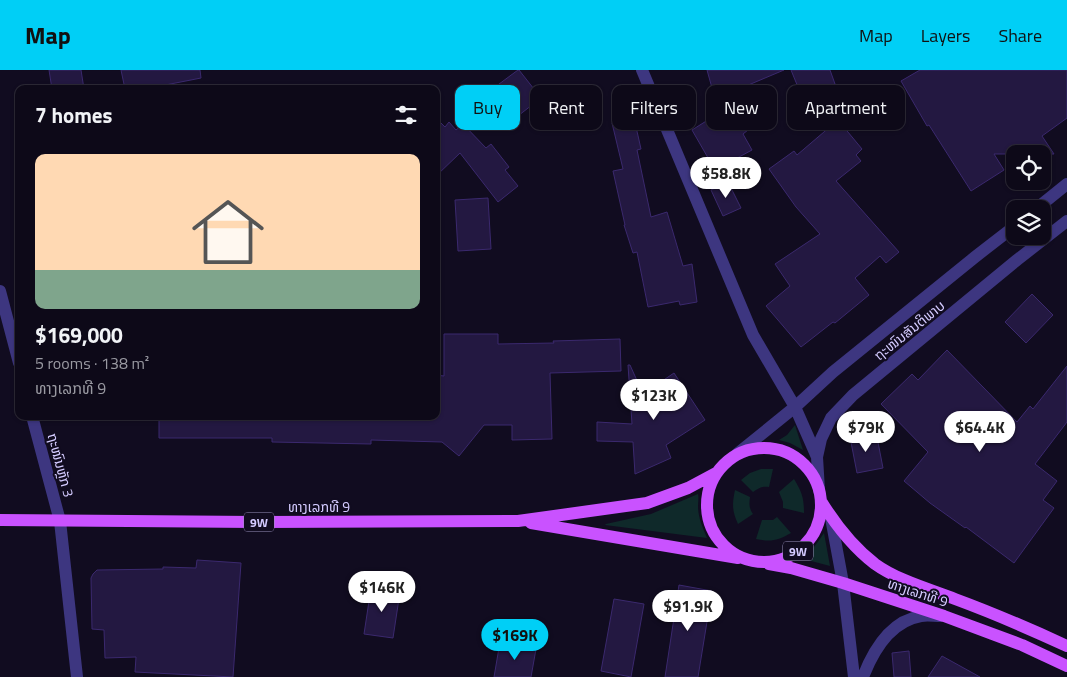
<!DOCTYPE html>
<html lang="en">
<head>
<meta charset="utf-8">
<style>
	:root { --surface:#0d0918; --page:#1b1725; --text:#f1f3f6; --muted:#9a9aa2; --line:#2d2a37; --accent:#00cff6 }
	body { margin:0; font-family:"Titillium Web","Noto Sans Lao",sans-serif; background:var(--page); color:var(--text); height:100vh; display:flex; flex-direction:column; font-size:19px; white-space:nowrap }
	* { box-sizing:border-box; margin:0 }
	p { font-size:16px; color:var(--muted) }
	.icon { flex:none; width:28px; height:28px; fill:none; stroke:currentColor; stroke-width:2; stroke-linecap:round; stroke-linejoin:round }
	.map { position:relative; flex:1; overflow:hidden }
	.drawer { position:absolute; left:15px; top:15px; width:425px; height:335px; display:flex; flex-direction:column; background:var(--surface); border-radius:10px; box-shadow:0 1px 4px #0004,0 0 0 1px var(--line) }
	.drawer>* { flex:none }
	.guide { position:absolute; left:455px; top:15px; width:475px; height:45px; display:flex; gap:10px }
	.buttons { position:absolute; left:1006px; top:75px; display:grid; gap:10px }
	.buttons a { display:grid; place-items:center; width:45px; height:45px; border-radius:10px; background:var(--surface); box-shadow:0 1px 4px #0004,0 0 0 1px var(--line); font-size:25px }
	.price { position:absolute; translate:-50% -42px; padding:0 11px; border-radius:18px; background:#fff; color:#222; font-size:16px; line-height:32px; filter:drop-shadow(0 1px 2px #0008) }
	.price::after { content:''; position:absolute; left:50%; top:30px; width:15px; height:11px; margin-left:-8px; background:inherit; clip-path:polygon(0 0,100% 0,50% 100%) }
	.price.current { background:var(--accent); color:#111 }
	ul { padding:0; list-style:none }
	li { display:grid; align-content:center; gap:10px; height:265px; padding:0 20px }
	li+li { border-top:1px solid var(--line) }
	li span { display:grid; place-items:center; height:155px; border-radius:10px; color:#555 }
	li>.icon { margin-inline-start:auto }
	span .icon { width:90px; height:90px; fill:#fffc; stroke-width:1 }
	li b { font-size:21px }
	h2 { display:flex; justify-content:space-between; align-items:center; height:60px; padding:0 20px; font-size:21px }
	.chip { padding:0 18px; border-radius:10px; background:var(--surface); box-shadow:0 1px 4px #0004,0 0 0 1px var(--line); font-size:18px; line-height:45px }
	.chip.current { background:var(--accent); color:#111 }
	header { display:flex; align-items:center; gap:30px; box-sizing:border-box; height:70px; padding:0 25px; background:var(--accent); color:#111 }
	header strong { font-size:24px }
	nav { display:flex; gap:28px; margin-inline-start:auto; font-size:18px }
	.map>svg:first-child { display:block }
	.green { fill:#0f292a }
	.building { fill:#231841; stroke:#3b296e }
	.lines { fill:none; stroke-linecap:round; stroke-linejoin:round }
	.minor { stroke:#3d3680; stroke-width:12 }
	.major { stroke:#c952ff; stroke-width:12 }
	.labels { text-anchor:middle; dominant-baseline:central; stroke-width:4; stroke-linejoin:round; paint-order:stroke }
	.shield { fill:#110c20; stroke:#9a92bc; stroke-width:1 }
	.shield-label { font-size:12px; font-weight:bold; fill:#d4cbff }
	.street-label { font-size:14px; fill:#d4cbff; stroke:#110c20 }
</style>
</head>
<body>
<header>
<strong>Map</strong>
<nav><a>Map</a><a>Layers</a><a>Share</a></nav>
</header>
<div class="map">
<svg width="1067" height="607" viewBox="0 0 1067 607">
	<rect width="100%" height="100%" fill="#110c20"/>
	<path class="green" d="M795 355 803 380 790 373 779 370 787 365Z
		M761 399H773L769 417C762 416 759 418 753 422L741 410 750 403Z
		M794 409C802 422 804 428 804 443L783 438V432L779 422Z
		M735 420 750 427C749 434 749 438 753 444L738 454C732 441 732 434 735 420Z
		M698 424C699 429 698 432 698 436 698 448 703 458 707 468L605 455 606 454 651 444Z
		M777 447 791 463C777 471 771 472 756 469L762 450H773Z
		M824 463 830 496 800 488C811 483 817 473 824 463Z"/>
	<path class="building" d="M49 0H81L84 19H52Z
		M121 0H200L201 8 145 19H125Z
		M518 0H519L541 28 514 49 491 20Z
		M707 0H784L727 24 748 60 743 64 752 80 715 100 692 60 719 43Z
		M791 0H830L835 14 802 27Z
		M920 0H1067V48L1042 66 1054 84H994L1004 100 971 121 929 55 927 56 901 11Z
		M436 48 445 57 449 52 456 60 463 54 486 78 491 74 509 97 505 100 518 116 498 132 460 83 436 106Z
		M634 48 641 79 637 80 651 147 667 142 683 196 692 194 697 232 680 235 679 231 648 237 637 182 633 183 624 155H625L613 101 623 99 612 53Z
		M838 50 862 79 856 85 861 91 836 111 899 182 886 193 880 186 855 208 869 225 835 253 833 252 801 277 766 236 790 216 775 194 820 164 796 137 769 99 794 81 797 85Z
		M728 112 741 138 723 146 711 120Z
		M488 128 491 179 458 181 455 130Z
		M1032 224 1053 245 1026 273 1005 252Z
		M444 264H498V274L554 273 553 271 620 269 621 301 550 303 552 369 512 370V355H484L459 386 442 372 371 370V374L272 372V368H159V346H436V305L444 306Z
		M947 280 1017 352 1030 336 1033 339 1067 296V352L1035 394 1057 411 1043 430 1054 438 1014 493 966 457 965 458 930 433 904 411 928 382 881 334 912 304 918 310Z
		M628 295H630L643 324 674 303 705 350 666 375 671 388 635 404 633 372 597 371V352L632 354Z
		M876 362 883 398 857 403 850 367Z
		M197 490 241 493 233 607 135 602 136 587 105 588 104 560 92 559 91 508 93 504 97 500 163 499V497L196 498Z
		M679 515 712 521 698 607H665Z
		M371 518 400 522 393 568 364 564Z
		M614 529 644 534 631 607 601 601Z
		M500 572 536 579 531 607H494Z
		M909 581 911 607H894L892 583Z
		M942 586 980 607H928Z"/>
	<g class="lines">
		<path class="minor" d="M642 0 753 265 795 337 817 387
			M1036 139 1067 114
			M0 221 19 293
			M32 346 60 451 77 607
			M737 384 795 337 833 302 975 187 1015 156
			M819 420 817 387 821 369 831 348 853 325 1017 190 1067 151
			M831 448 843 513 854 607
			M863 607C873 581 891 551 921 546 927 545 934 546 940 546"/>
		<path class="major" d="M707 435a57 57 0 1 1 114 0a57 57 0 1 1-114 0Z
			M821 431C835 454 853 477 875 494 897 510 929 519 955 529 993 543 1030 559 1067 576
			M0 450 262 452 518 451 647 433 688 418 716 403
			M531 453 738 488
			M769 494 791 498 843 513 944 546 1022 575 1067 596"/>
	</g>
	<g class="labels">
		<g class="shield">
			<rect x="244" y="442.5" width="30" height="19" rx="4"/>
			<rect x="783" y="471.5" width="30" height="19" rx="4"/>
		</g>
		<g class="shield-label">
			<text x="259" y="452">9W</text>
			<text x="798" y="481">9W</text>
		</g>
		<g class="street-label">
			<text transform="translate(909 260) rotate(-39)">ຖະໜົນສັນຕິພາບ</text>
			<text transform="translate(61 395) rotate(75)">ຖະໜົນຫຼັກ 3</text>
			<text x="319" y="436">ທາງເລກທີ 9</text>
			<text transform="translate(918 522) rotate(18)">ທາງເລກທີ 9</text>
		</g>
	</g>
</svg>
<div class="buttons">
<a><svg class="icon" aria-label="locate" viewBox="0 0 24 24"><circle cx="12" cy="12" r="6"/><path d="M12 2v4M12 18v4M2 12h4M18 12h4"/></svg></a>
<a><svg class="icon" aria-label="layers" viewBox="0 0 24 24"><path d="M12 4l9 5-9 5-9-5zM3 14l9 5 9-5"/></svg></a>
</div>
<b class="price" style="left:726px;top:129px">$58.8K</b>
<b class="price" style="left:654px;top:351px">$123K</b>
<b class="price" style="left:866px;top:383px">$79K</b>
<b class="price" style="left:980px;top:383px">$64.4K</b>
<b class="price" style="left:382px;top:543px">$146K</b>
<b class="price" style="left:688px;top:562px">$91.9K</b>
<b class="price current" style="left:515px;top:591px">$169K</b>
<div class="guide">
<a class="chip current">Buy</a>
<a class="chip">Rent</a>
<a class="chip">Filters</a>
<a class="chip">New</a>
<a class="chip">Apartment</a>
</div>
<section class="drawer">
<h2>7 homes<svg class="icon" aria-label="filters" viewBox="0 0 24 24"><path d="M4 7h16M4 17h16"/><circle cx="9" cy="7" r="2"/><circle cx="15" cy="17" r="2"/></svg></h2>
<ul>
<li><span style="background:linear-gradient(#ffd9b3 75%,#7fa58c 0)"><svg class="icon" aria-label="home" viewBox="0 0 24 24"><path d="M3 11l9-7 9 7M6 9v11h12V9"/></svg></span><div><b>$169,000</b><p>5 rooms · 138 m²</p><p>ທາງເລກທີ 9</p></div></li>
</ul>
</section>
</div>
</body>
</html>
